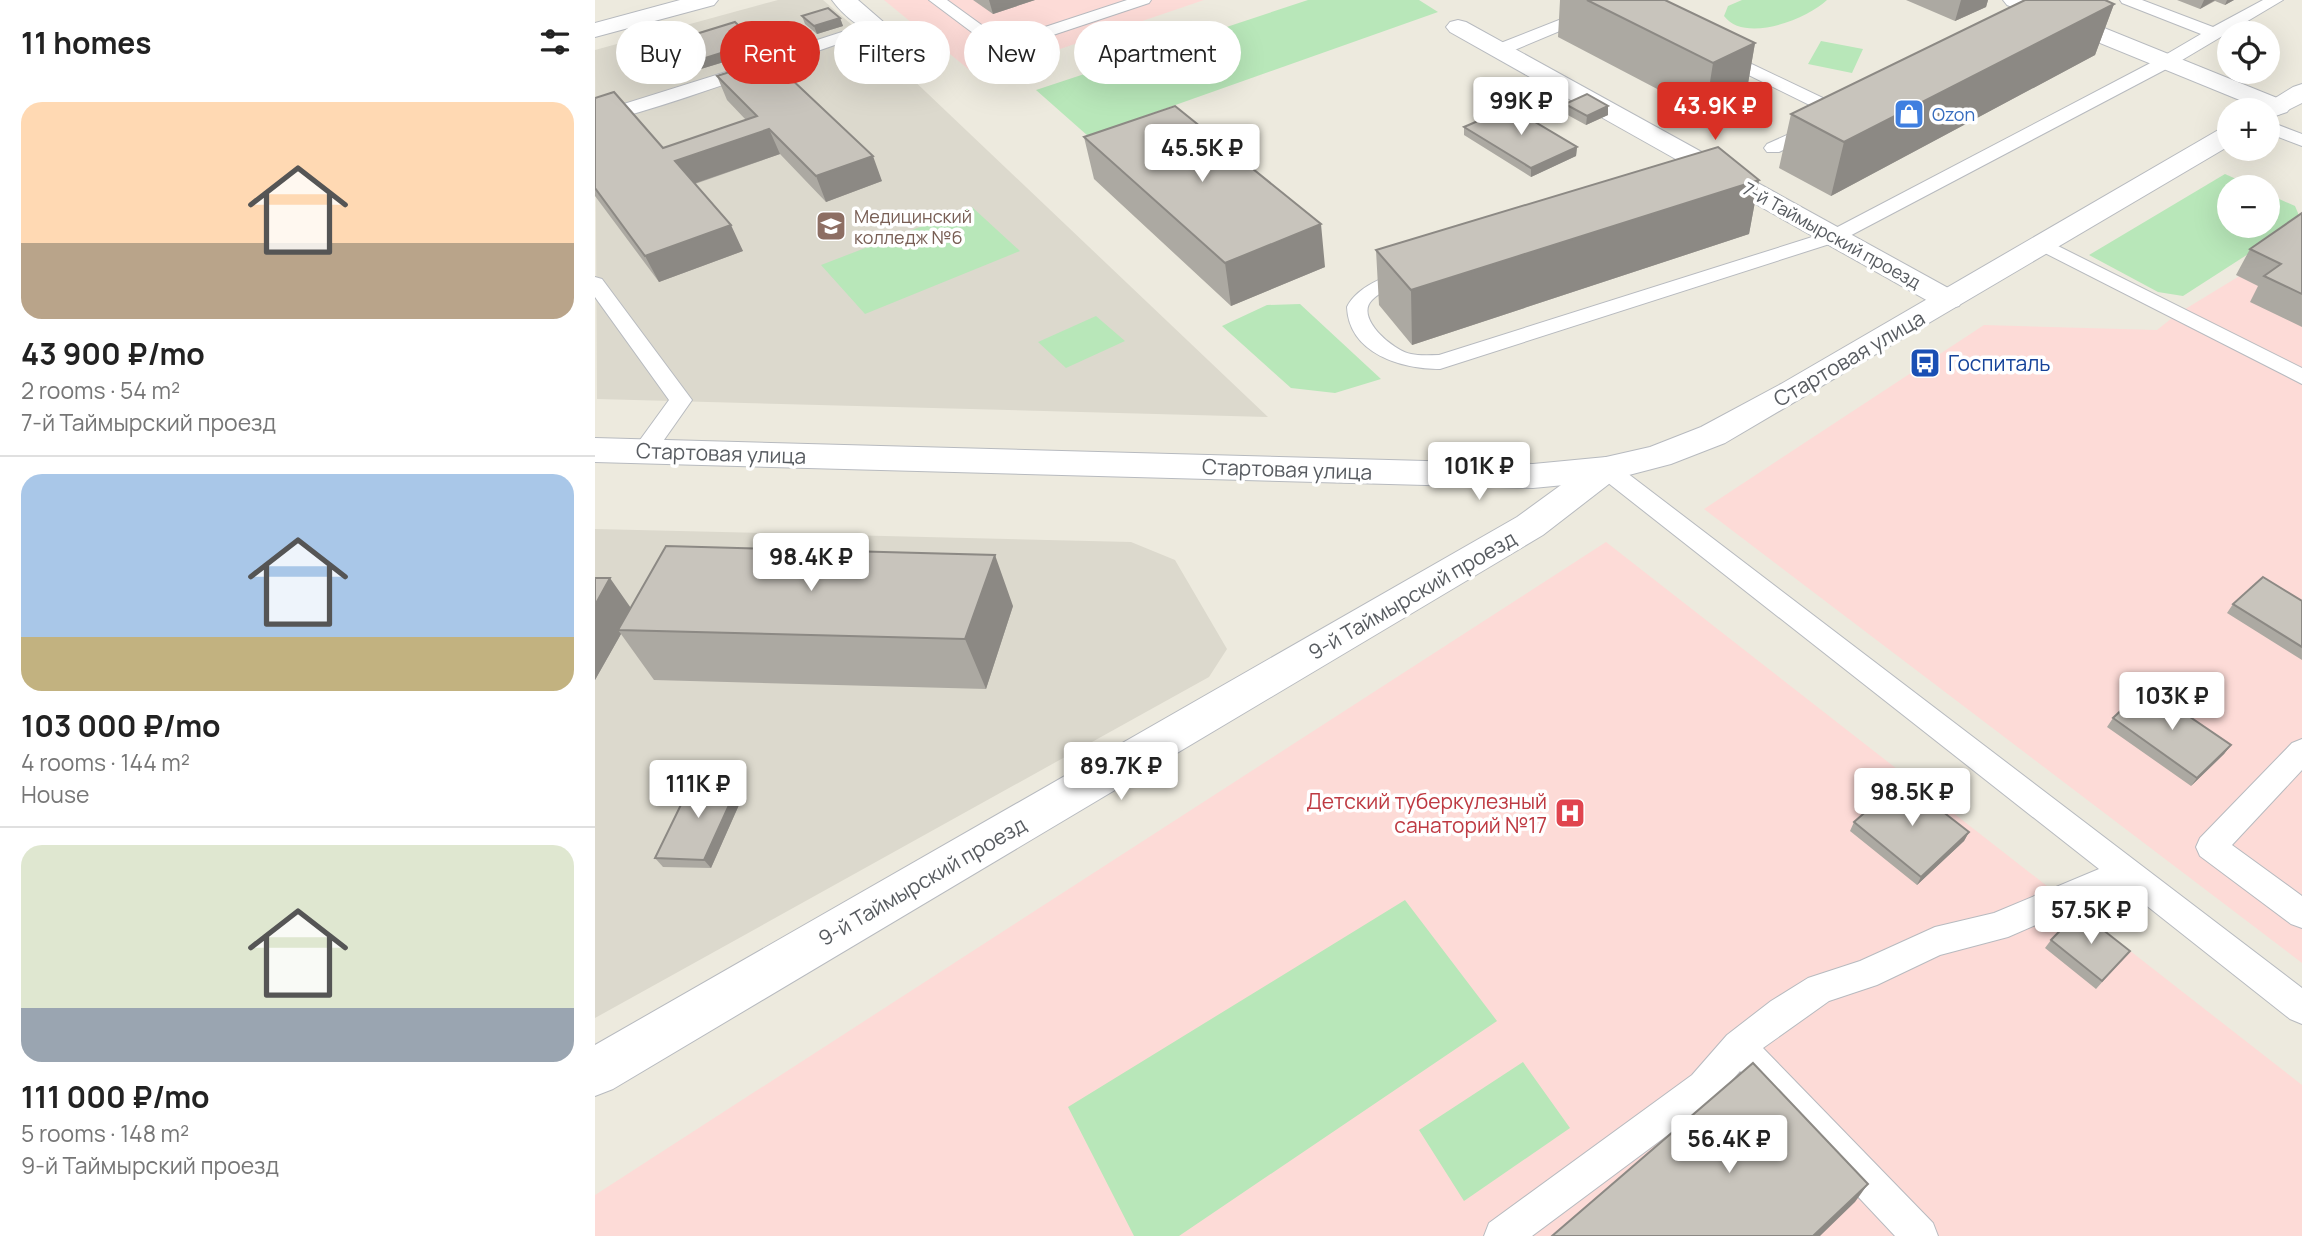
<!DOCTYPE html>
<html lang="en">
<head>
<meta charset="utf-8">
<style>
	:root { --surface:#fff; --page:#f6f6f6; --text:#222; --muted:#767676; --line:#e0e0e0; --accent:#d93025 }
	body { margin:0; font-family:Manrope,sans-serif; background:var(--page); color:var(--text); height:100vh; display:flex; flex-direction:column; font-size:26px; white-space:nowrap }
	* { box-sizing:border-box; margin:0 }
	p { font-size:23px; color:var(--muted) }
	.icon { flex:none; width:38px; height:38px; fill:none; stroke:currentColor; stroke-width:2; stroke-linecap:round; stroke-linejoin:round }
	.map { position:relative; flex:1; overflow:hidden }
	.drawer { display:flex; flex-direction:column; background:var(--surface); width:595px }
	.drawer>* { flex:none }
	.hud { position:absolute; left:21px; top:21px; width:665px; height:63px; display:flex; gap:14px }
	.controls { position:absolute; left:1622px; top:21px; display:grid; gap:14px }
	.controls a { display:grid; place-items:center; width:63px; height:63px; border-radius:50%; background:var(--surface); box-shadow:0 7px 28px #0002; font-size:35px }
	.price { position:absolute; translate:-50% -60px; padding:0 16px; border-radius:7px; background:#fff; color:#222; font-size:23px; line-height:46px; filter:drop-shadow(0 2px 4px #0008) }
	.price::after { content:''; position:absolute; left:50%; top:42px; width:21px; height:16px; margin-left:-10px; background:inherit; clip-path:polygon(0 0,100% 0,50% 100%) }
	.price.current { background:var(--accent); color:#fff }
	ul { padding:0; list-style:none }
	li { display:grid; align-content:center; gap:14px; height:371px; padding:0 21px }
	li+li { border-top:2px solid var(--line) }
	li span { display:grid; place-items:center; height:217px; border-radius:21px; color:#555 }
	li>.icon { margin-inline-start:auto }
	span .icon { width:126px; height:126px; fill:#fffc; stroke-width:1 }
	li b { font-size:30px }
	h2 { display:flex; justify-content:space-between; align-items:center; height:84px; padding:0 21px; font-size:30px }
	.pill { padding:0 24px; border-radius:32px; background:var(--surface); box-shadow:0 7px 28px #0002; font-size:24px; line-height:63px }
	.pill.current { background:var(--accent); color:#fff }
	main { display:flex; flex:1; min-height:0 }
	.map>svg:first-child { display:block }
	.education { fill:#dcd9cd }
	.medical { fill:#fddbd7 }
	.green { fill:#b8e7b9 }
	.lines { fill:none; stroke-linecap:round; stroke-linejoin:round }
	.service-casing { stroke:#b7babf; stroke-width:2 }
	.minor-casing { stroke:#b7babf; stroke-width:2 }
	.tertiary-casing { stroke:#b7babf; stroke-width:2 }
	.service { fill:#fff; fill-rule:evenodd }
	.minor { fill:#fff; fill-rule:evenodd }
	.tertiary { fill:#fff; fill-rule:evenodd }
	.wall { fill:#aca9a2 }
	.shaded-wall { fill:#8c8984 }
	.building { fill:#c8c4bc; stroke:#8c8984; stroke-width:2 }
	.labels { text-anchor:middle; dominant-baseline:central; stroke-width:7; stroke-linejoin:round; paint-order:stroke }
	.far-shop-label { font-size:18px; fill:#366cbe; stroke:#fff; text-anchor:start }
	.far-education-label { font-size:18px; fill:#785e54; stroke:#fff; text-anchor:start }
	.far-street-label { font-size:18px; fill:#585c61; stroke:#fff }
	.street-label { font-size:21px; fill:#585c61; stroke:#fff }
	.transit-label { font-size:21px; fill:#164399; stroke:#fff; text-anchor:start }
	.health-label { font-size:21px; fill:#be3a42; stroke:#fff; text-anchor:end }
</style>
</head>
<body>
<main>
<section class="drawer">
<h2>11 homes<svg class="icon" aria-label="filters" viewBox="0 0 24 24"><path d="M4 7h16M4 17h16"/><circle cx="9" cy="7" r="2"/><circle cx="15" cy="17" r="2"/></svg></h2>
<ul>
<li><span style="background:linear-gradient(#ffd9b3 65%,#b9a48a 0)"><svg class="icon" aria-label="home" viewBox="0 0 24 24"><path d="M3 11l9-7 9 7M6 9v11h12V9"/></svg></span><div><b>43 900 ₽/mo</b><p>2 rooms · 54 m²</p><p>7-й Таймырский проезд</p></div></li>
<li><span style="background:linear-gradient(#a9c7e8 75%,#c2b280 0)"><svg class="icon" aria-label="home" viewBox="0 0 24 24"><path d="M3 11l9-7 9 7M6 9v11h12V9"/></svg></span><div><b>103 000 ₽/mo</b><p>4 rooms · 144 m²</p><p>House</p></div></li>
<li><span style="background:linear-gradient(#dfe7d0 75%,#9aa5b1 0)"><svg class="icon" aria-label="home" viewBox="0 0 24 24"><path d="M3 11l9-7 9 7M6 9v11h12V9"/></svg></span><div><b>111 000 ₽/mo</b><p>5 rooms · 148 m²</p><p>9-й Таймырский проезд</p></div></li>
</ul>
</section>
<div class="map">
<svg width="1707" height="1236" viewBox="0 0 1707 1236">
	<rect width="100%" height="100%" fill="#edeade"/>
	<path class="education" d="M183 0H228L292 55 673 417 2 399 0 50Z
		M0 529 536 542 580 560 632 649 614 677 0 1018Z"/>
	<path class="medical" d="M289 0H609L383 77Z
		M1707 238V963L1109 509 1389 325 1562 330 1582 314Z
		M1011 542 1707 1085V1236H0V1195Z"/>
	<path class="green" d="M713 0H824L843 12 493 136 441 90Z
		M1147 0H1232C1212 19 1150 44 1129 16L1133 6Z
		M1226 41 1268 49 1257 73 1213 64Z
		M1630 174 1659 187H1634V226H1673V194L1700 206 1706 220 1588 296 1563 292 1494 255Z
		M377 207 425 251 270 314 226 265Z
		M705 304 786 379 740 393 696 388 627 326 672 305Z
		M501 316 530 341 471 368 443 342Z
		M810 900 902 1021 584 1236H539L473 1107Z
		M928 1062 975 1128 869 1201 824 1130Z"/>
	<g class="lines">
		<g class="service-casing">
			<path id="service" d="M334 0H352L399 34 450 27 532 0H556L554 3 458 35 396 44 390 42Z
				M1525 0H1547L1618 27 1668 0H1688L1577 66 1247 240 845 369C807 369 754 354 752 307 762 286 801 268 823 274L826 278 823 282C809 287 788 288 777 300 759 318 799 351 816 354 825 356 835 355 844 355L1233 232 1565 58 1606 34 1527 3Z
				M997 7 1005 12 1003 15 910 54H898L896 50 898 46Z
				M281 21 287 23 289 26 287 29C191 60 98 100 0 124V113L182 56 216 42Z
				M1123 48 1253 110 1256 114 1247 119 1241 118 1117 57 1115 53Z
				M1673 121 1707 134V146L1673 133Z
				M1221 122 1230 127 1227 131 1184 152H1172L1169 148 1172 144Z
				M1449 239 1707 368V384L1442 249 1439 245 1442 241Z
				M0 277 7 279 97 400 57 457 49 459 41 457 37 451 74 400 0 297Z
				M1011 461 1019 463 1707 988V1024L1695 1019 1528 887 1413 937 1345 955 1282 985 1234 1001 1168 1048 1338 1223 1343 1236H1300L1145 1071 1121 1099 937 1236H889L894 1223 1097 1075 1132 1035 1176 1001 1213 978 1265 961 1340 927 1399 913 1504 869 1003 475 999 469 1003 463Z
				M1707 739V770L1637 845 1707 896V928L1696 924 1605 856 1601 847 1605 838 1697 743Z"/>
		</g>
		<g class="minor-casing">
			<path id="minor" d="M85 0H123L119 5 0 37V23Z
				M237 0H263L293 26 289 31C271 36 248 15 237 0Z
				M1408 0H1440L1692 102 1696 107 1692 112 1683 115 1674 112 1412 5Z
				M863 20 871 22 1364 294 1368 300 1364 306 1353 309 1342 306 855 32 851 27 855 22Z
				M1011 457 1023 461 1028 469 1023 477 948 535 18 1089 0 1096V1045L922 517 999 461Z"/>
		</g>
		<g class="tertiary-casing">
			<path id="tertiary" d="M1707 84V103L1673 120V110H1661L1698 87Z
				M1634 127V146L1130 443 1076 464 1011 481 938 488 0 462V438L938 464 1011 457 1055 447 1106 427 1186 384 1625 129Z"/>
		</g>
		<use href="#service" class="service"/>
		<use href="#minor" class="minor"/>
		<use href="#tertiary" class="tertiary"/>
	</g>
	<path class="wall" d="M378 0H440L398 14Z
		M965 0H1070L1160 43 1151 95 1110 114 963 37Z
		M1311 0H1393L1391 7 1360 21Z
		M1582 0H1639L1630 5 1620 1 1605 9Z
		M1519 4 1500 55 1236 196 1184 168 1196 114Z
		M207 16 245 18 248 26 222 34 210 24Z
		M161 42 165 51 73 79 53 58 49 50Z
		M122 76 287 181 231 202 185 154 100 184 148 251 64 282 0 196V98L68 148 151 120 132 100Z
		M970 104 1013 106V115L991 125 969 113Z
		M869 127 982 147 981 156 936 177 869 135Z
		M489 137 730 267 636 306 499 179Z
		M1164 180 1154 234 817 345 784 305 781 250Z
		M1707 213V327L1655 302 1663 286 1641 275 1655 249Z
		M1707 601V660L1632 613 1638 604Z
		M0 605 36 607 418 606 391 689 59 680 26 634 0 680Z
		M1518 718 1636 745 1629 754 1596 786 1512 727Z
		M145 781 151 789 116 868 68 867 60 858Z
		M1259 822 1374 832 1369 841 1322 885 1255 831Z
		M1456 940 1535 951 1501 989 1450 948Z"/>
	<path class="shaded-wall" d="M394 0H440L398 14Z
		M1366 0H1393L1391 7 1360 21Z
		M1609 0H1620L1605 9Z
		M1632 0H1639L1630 5Z
		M1519 4 1500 55 1236 196 1249 142Z
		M245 18 248 26 222 34 219 26Z
		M161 42 165 51 73 79 69 71Z
		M1160 43 1151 95 1110 114 1118 63Z
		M1013 106V115L991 125 992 116Z
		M174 129 185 154 92 186 80 161Z
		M982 147 981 156 936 177V168Z
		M278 156 287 181 231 202 221 176Z
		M1164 180 1154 234 817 345 816 290Z
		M726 224 730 267 636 306 630 263Z
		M136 225 148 251 64 282 50 256Z
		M400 555 418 606 391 689 370 639Z
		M15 578 38 611 23 630 26 634 0 680V605Z
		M1636 745 1629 754 1596 786 1602 778Z
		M145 781 151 789 116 868 109 860Z
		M1374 832 1369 841 1322 885 1326 877Z
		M1273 1184 1260 1202 1225 1236H1218Z"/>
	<path class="building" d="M992 0H1070L1160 43 1118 63Z
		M1430 0H1510L1519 4 1249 142 1196 114Z
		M233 8 245 18 219 26 207 16Z
		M140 22 161 42 69 71 49 50Z
		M175 59 278 156 221 176 174 129 80 161 136 225 50 256 0 188V98L19 92 68 148 162 116 122 76Z
		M992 94 1013 106 992 116 970 104Z
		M580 106 726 224 630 263 489 137Z
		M915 107 982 147 936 168 869 127Z
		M1123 147 1164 180 816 290 781 250Z
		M1707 213V294L1669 276 1686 264 1655 249Z
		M71 546 400 555 370 639 23 630Z
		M1668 577 1707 601V647L1638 604Z
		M0 578H15L0 605Z
		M1551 687 1636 745 1602 778 1518 718Z
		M98 780 145 781 109 860 60 858Z
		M1307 780 1374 832 1326 877 1259 822Z
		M1484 911 1535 951 1507 981 1456 940Z
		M1158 1063 1273 1184 1218 1236H957Z"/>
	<defs>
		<g id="shop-square" transform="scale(1.575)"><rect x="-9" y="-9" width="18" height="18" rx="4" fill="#3f7fe0" stroke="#fff"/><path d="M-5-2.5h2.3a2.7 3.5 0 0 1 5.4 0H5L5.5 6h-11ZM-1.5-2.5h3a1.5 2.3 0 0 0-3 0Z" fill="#fff"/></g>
		<g id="university-square" transform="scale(1.575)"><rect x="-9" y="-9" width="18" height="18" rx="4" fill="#8d6e63" stroke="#fff"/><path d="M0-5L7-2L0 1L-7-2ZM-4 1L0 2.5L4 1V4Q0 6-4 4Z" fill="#fff"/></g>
		<g id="bus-square" transform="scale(1.575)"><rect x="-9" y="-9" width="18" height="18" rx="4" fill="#1a4fb4" stroke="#fff"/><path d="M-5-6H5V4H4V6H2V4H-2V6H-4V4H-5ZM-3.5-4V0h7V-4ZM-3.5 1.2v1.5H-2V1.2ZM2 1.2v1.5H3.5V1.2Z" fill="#fff"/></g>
		<g id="hospital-square" transform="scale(1.575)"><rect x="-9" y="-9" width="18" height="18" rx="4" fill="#e0444e" stroke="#fff"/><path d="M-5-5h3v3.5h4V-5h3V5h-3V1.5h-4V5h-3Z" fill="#fff"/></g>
	</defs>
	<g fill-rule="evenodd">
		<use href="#shop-square" x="1314" y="114"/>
		<use href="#university-square" x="236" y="226"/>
		<use href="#bus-square" x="1330" y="363"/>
		<use href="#hospital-square" x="975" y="813"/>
	</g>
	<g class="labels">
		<g class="far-shop-label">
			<text x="1337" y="114">Ozon</text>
		</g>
		<g class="far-education-label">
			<text x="259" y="216">Медицинский<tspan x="259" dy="21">колледж №6</tspan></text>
		</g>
		<g class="far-street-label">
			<text transform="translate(1237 235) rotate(29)">7-й Таймырский проезд</text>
		</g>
		<g class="street-label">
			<text transform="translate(1254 358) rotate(-30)">Стартовая улица</text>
			<text transform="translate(126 453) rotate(2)">Стартовая улица</text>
			<text transform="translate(692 469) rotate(2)">Стартовая улица</text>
			<text transform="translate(817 595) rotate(-30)">9-й Таймырский проезд</text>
			<text transform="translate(327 881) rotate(-30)">9-й Таймырский проезд</text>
		</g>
		<g class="transit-label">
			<text x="1353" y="363">Госпиталь</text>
		</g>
		<g class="health-label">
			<text x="952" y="801">Детский туберкулезный<tspan x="952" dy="24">санаторий №17</tspan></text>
		</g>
	</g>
</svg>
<div class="controls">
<a><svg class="icon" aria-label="locate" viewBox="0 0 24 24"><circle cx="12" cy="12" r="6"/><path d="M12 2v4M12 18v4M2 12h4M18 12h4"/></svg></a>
<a>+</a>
<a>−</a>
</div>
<b class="price" style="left:926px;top:137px">99K ₽</b>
<b class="price current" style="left:1120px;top:142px">43.9K ₽</b>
<b class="price" style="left:607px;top:184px">45.5K ₽</b>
<b class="price" style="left:884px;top:502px">101K ₽</b>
<b class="price" style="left:216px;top:593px">98.4K ₽</b>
<b class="price" style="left:1577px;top:732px">103K ₽</b>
<b class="price" style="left:526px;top:802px">89.7K ₽</b>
<b class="price" style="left:103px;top:820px">111K ₽</b>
<b class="price" style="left:1317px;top:828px">98.5K ₽</b>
<b class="price" style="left:1496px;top:946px">57.5K ₽</b>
<b class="price" style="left:1134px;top:1175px">56.4K ₽</b>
<div class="hud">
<a class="pill">Buy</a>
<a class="pill current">Rent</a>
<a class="pill">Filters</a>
<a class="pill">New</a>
<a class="pill">Apartment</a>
</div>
</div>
</main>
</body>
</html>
